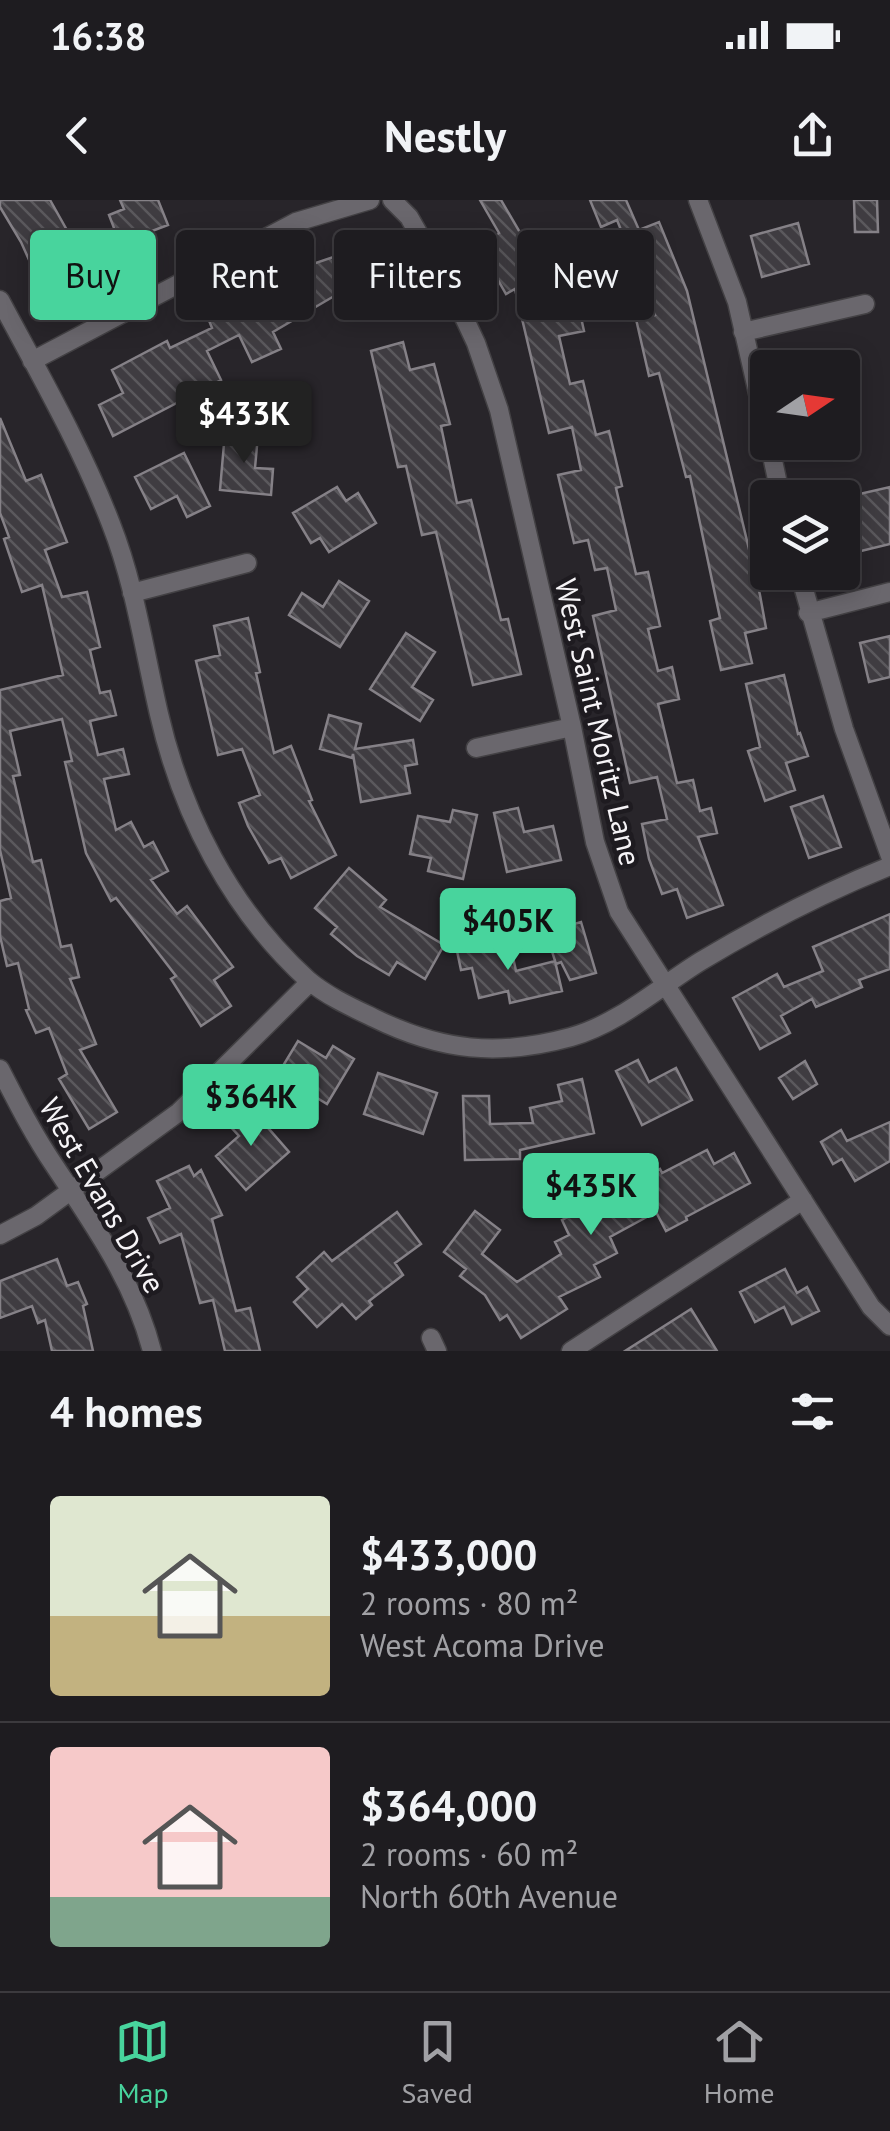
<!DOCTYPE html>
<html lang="en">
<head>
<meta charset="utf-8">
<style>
	:root { --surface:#1e1c20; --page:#2b292d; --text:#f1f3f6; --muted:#a1a1a5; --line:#3c3a3e; --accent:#48d49d }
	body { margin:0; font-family:"PT Sans",sans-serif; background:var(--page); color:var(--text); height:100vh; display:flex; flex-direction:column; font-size:38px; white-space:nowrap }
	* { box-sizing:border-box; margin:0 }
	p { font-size:32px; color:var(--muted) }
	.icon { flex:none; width:55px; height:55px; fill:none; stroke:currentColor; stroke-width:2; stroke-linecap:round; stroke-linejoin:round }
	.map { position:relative; height:1151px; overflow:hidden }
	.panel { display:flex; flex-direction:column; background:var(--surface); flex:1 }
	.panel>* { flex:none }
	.hud { position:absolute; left:30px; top:30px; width:830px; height:90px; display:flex; gap:20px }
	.needle { width:65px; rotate:77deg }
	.controls { position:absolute; left:750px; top:150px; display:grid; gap:20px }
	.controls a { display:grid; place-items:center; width:110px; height:110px; border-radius:10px; background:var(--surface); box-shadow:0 5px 25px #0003,0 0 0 2px var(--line); font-size:50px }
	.price { position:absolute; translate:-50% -85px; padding:0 22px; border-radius:10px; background:var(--accent); color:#111; font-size:32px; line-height:65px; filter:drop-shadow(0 2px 5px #0008) }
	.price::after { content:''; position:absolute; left:50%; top:60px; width:30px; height:22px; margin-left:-15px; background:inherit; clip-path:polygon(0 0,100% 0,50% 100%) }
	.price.on { background:#222; color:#fff }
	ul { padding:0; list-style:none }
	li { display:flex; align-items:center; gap:30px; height:250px; padding:0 50px }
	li+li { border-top:2px solid var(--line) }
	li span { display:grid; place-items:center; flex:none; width:280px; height:200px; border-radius:10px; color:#555 }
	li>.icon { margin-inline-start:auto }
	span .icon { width:120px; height:120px; fill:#fffc; stroke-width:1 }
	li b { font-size:42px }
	h2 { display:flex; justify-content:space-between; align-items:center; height:120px; padding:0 50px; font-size:42px }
	.pill { padding:0 35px; border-radius:10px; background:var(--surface); box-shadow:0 5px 25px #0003,0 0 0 2px var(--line); font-size:35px; line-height:90px }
	.pill.on { background:var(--accent); color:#111 }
	.status { display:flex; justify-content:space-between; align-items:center; height:70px; padding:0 50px; background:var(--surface); direction:ltr }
	.status svg { height:28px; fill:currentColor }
	header { display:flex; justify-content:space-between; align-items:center; height:130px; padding:0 50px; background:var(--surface); font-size:45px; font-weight:700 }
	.tabs { display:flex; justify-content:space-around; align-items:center; height:140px; border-top:2px solid var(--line); background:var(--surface); font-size:28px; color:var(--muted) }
	.tabs a { display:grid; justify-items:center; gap:5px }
	.tabs .on { color:var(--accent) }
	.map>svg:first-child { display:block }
	.building { fill:url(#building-back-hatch); stroke:#858187; stroke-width:2.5 }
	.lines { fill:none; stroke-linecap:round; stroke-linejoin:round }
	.street-casing { stroke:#434144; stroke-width:21 }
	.street { stroke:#6a676d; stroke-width:18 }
	.labels { text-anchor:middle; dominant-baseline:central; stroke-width:9; stroke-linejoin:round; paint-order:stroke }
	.street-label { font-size:30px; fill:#f6f4f7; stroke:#1e1b20 }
</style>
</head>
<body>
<div class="status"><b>16:38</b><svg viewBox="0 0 49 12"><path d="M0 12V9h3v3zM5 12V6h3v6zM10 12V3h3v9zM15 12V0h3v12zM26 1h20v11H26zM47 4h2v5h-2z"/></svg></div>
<header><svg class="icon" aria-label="back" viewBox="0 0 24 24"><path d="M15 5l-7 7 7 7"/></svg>Nestly<svg class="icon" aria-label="share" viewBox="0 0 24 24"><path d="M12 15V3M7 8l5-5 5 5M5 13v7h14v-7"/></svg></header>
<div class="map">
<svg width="890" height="1151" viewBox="0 0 890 1151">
	<defs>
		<pattern id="building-back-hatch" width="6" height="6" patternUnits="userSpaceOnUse" patternTransform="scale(2.5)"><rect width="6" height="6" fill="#3f3c41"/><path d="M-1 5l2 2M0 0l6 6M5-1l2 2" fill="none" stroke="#5b595d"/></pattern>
	</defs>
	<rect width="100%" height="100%" fill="#28252a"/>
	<path class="building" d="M0 0H50L72 39 76 37 99 87 67 102 55 75 39 82 21 42 0 7Z
		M120 0H158L168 25 144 34 148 44 124 54 109 15 124 9Z
		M480 0H501L556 94 575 90 584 131 559 136 570 184 583 181 596 235 609 231 622 286 616 288 636 374 648 372 660 426 648 429 658 471 672 467 679 499 658 504 677 583 693 580 700 611 711 608 717 633 698 637 723 705 687 718 677 689 662 694 649 659 642 624 667 619 657 577 630 583 593 416 616 410 607 368 595 370 588 340 574 343 558 275 581 270 572 227 549 233 515 89 506 94 478 45 499 33Z
		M590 0H626L639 30 659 22 687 91 760 395 766 428 745 433 752 463 721 470 710 421 720 418 690 276 686 277 659 173 649 176 636 119 655 115 617 20 601 27Z
		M854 0H877L878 32H855Z
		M798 23 809 64 762 77 751 36Z
		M387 49 404 96 349 115 341 92 273 132 281 149 252 162 239 135 207 151 221 180 113 236 99 205 123 193 112 170 167 141 170 148 212 128 208 118 228 109 232 117 272 98 266 88 309 63 310 65 354 50 357 60Z
		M403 142 410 170 434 164 450 224 441 226 457 303 471 300 501 420 508 419 521 474 473 485 436 332 422 335 406 266 398 267 371 151Z
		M0 218 26 281 41 275 67 342 45 350 62 397 87 392 100 447 90 450 100 493 110 491 116 515 90 521 98 555 123 549 129 574 104 579 116 630 131 622 144 647 153 642 168 671 151 680 177 714 187 706 233 767 214 780 231 806 201 826 171 779 176 776 116 698 111 701 86 653 65 562 72 561 62 519 10 531 20 575 13 576 33 662 41 660 61 747 71 745 79 777 70 779 96 844 80 850 117 912 89 929 59 879 67 874 49 828 36 833 26 810 29 809 18 763 7 766 0 736V701L11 698 0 650V490L63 475 42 385 22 392 4 339 9 337 0 313Z
		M225 232 258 235 255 268 273 269 271 295 220 290Z
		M184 253 210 306 187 317 177 296 151 309 135 277Z
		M337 287 346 301 358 293 376 323 329 352 320 338 311 343 293 313Z
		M890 287V344L861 351 856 330 842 333V298Z
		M339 381 369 401 340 447 289 415 302 393 323 407Z
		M248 418 260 472 256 473 274 553 291 546 312 600 309 601 336 655 291 678 281 658 269 663 248 626 239 603 260 595 242 549 218 555 196 461 220 455 214 426Z
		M406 433 435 452 412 487 433 500 420 521 370 489Z
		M890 436V477L869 482 860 443Z
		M784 475 798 534 800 533 808 556 786 563 795 590 765 601 748 551 760 547 746 484Z
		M329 515 361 524 355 549 413 540 417 564 405 566 410 593 361 602 353 554 352 558 320 549Z
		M823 596 841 647 809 658 791 607Z
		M518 608 524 632 553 626 561 660 507 672 494 613Z
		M453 610 477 615 463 679 428 671 431 658 410 654 418 616 450 622Z
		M349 668 386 700 380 707 444 745 425 779 397 762 389 775 357 756 331 734 337 727 315 708Z
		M890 714V769L859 780 862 787 816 807 812 799 781 816 790 833 760 849 733 798 777 774 784 787 823 771 813 747Z
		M581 722 596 773 570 780 561 762 556 764 546 732Z
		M509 739 516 771 555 761 562 791 510 803 508 791 479 798 472 768 461 770 457 751Z
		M298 841 326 858 333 846 354 859 327 904 278 874Z
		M638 860 649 882 676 868 692 900 642 925 616 871Z
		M805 861 817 884 793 899 779 878Z
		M378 873 437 893 423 934 364 914Z
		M582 879 594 933 520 950V959L465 960 463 896H489L490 924 533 923 530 908 562 901 558 885Z
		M249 906 289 952 246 990 216 956 239 936 229 925Z
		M890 922V961L855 981 842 959 833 964 821 942 841 930 847 941Z
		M707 950 714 964 734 953 750 983 686 1017 687 1020 666 1031 656 1012 610 1037 617 1053 594 1065 600 1077 559 1097 567 1109 521 1138 507 1115 500 1120 485 1095 460 1076 466 1069 444 1052 475 1011 500 1030 482 1054 517 1082 561 1054 555 1042 569 1035 562 1020 660 969 662 973Z
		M189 966 194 976 201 970 222 1015 212 1019 236 1111 250 1108 260 1151H225L213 1100 200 1103 181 1034 160 1043 148 1018 170 1008 157 981Z
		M397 1012 421 1044 395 1063 403 1075 369 1101 372 1105 356 1119 342 1104 317 1127 294 1102 308 1089 297 1077 324 1052 332 1061Z
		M57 1059 67 1086 78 1082 87 1104 83 1106 93 1151H52L45 1120 38 1123 32 1106 0 1118V1081Z
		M785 1069 797 1093 807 1087 819 1111 792 1124 784 1107 755 1122 740 1092Z
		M691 1109 717 1151H625Z"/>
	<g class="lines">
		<g class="street-casing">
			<path id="street" d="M392 0 409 17 452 92 476 143 499 210 572 527 595 642 619 712 871 1107 890 1126
				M698 0 737 102 768 237
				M0 100C39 173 81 246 111 324 135 385 144 450 159 514 182 614 231 710 308 780 327 796 351 807 374 818 441 851 498 857 571 837 620 823 659 787 701 761 761 725 825 692 890 666
				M743 132 865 104
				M32 161 296 22 370 0
				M769 242 781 298
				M799 372 844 529 890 656
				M132 393 247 363
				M808 413 890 392
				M476 548 572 527
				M0 869C17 902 33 934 54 965 93 1024 134 1081 152 1151
				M0 1035 36 1016 179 912 310 782
				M431 1138 437 1151
				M571 1151 803 1000"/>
		</g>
		<use href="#street" class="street"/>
	</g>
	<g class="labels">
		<g class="street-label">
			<text transform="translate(599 522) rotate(77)">West Saint Moritz Lane</text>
			<text transform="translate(103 995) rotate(60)">West Evans Drive</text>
		</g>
	</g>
</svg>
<div class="controls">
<a><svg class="needle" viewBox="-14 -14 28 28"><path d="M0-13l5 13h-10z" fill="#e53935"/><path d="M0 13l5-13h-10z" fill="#a1a1a5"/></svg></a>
<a><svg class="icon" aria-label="layers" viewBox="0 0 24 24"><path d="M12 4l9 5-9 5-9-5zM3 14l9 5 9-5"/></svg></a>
</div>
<b class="price on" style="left:244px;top:266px">$433K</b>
<b class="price" style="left:508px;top:773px">$405K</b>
<b class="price" style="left:251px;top:949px">$364K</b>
<b class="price" style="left:591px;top:1038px">$435K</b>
<div class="hud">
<a class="pill on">Buy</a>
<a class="pill">Rent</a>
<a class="pill">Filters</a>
<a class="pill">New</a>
</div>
</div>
<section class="panel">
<h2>4 homes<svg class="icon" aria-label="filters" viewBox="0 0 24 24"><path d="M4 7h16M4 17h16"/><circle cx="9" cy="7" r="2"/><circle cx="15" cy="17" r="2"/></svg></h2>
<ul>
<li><span style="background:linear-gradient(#dfe7d0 60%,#c2b280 0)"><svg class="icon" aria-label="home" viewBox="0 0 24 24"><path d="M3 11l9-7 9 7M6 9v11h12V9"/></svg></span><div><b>$433,000</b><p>2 rooms · 80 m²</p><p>West Acoma Drive</p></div></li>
<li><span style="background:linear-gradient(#f6c9c9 75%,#7fa58c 0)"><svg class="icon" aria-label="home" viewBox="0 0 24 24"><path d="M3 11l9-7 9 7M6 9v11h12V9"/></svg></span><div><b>$364,000</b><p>2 rooms · 60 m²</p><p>North 60th Avenue</p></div></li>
</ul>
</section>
<nav class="tabs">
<a class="on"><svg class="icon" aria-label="map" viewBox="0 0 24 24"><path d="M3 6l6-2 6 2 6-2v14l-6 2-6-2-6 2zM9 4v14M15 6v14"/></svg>Map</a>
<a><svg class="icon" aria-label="saved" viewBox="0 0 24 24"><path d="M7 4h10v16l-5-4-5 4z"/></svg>Saved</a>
<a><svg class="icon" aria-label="home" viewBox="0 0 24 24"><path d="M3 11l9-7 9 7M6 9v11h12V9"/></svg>Home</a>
</nav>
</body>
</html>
